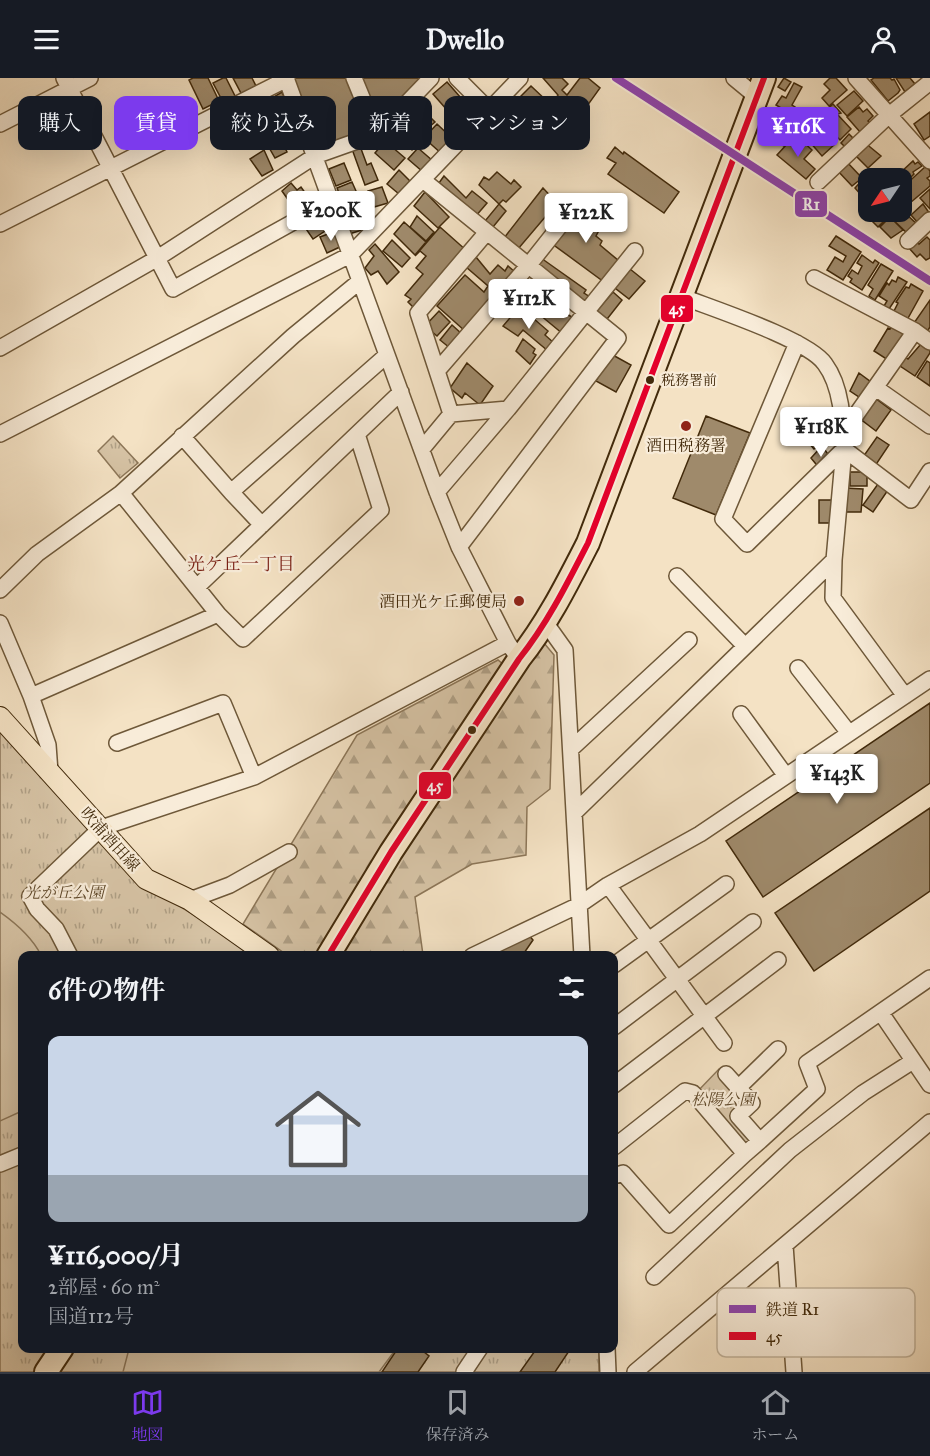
<!DOCTYPE html>
<html lang="ja">
<head>
<meta charset="utf-8">
<style>
	:root { --surface:#171b24; --page:#20242c; --text:#f1f3f6; --muted:#9ea1a6; --line:#363941; --accent:#7c3aed }
	body { margin:0; font-family:"IM FELL Great Primer","Noto Serif JP",serif; background:var(--page); color:var(--text); height:100vh; display:flex; flex-direction:column; font-size:22px; white-space:nowrap }
	* { box-sizing:border-box; margin:0 }
	p { font-size:20px; color:var(--muted) }
	.icon { flex:none; width:33px; height:33px; fill:none; stroke:currentColor; stroke-width:2; stroke-linecap:round; stroke-linejoin:round }
	.map { position:relative; flex:1; overflow:hidden }
	.sheet { position:absolute; left:18px; top:873px; width:600px; height:402px; display:flex; flex-direction:column; background:var(--surface); border-radius:12px; box-shadow:0 6px 24px #0002 }
	.sheet>* { flex:none }
	.guide { position:absolute; left:18px; top:18px; width:600px; height:54px; display:flex; gap:12px }
	.needle { width:39px; rotate:235deg }
	.fabs { position:absolute; left:858px; top:90px; display:grid; gap:12px }
	.fabs a { display:grid; place-items:center; width:54px; height:54px; border-radius:12px; background:var(--surface); box-shadow:0 6px 24px #0002; font-size:30px }
	.price { position:absolute; translate:-50% -51px; padding:0 14px; border-radius:6px; background:#fff; color:#222; font-size:20px; line-height:39px; filter:drop-shadow(0 2px 3px #0008) }
	.price::after { content:''; position:absolute; left:50%; top:36px; width:18px; height:14px; margin-left:-9px; background:inherit; clip-path:polygon(0 0,100% 0,50% 100%) }
	.price.current { background:var(--accent); color:#fff }
	ul { padding:0; list-style:none }
	li { display:grid; align-content:center; gap:12px; height:318px; padding:0 30px }
	li+li { border-top:2px solid var(--line) }
	li span { display:grid; place-items:center; height:186px; border-radius:12px; color:#555 }
	li>.icon { margin-inline-start:auto }
	span .icon { width:108px; height:108px; fill:#fffc; stroke-width:1 }
	li b { font-size:26px }
	h2 { display:flex; justify-content:space-between; align-items:center; height:72px; padding:0 30px; font-size:26px }
	.tag { padding:0 21px; border-radius:12px; background:var(--surface); box-shadow:0 6px 24px #0002; font-size:21px; line-height:54px }
	.tag.current { background:var(--accent); color:#fff }
	header { display:flex; justify-content:space-between; align-items:center; height:78px; padding:0 30px; background:var(--surface); font-size:27px; font-weight:700 }
	.menu { display:flex; justify-content:space-around; align-items:center; height:84px; border-top:2px solid var(--line); background:var(--surface); font-size:16px; color:var(--muted) }
	.menu a { display:grid; justify-items:center; gap:3px }
	.menu .current { color:var(--accent) }
	.map>svg:first-child { display:block }
	.forest { fill:url(#forest-firs); stroke:#8c7658; stroke-width:1.5 }
	.park { fill:url(#park-tufts); stroke:#8c7658; stroke-width:1.5 }
	.pitch { fill:#d6c3a5; stroke:#8c7658; stroke-width:1.5 }
	.building { fill:#9f8a6b; stroke:#422a0b; stroke-width:1.5 }
	.lines { fill:none; stroke-linecap:round; stroke-linejoin:round }
	.minor-casing { stroke:#6e5839; stroke-width:18 }
	.major-casing { stroke:#422a0b; stroke-width:22 }
	.highway-casing { stroke:#422a0b; stroke-width:26 }
	.minor { stroke:#f8ecd9; stroke-width:15 }
	.major { stroke:#f4e2c4; stroke-width:20 }
	.highway { stroke:#f4e2c4; stroke-width:22 }
	.bus-1-casing { stroke:#f8ecd9; stroke-width:10 }
	.bus-1 { stroke:#e4002b; stroke-width:6 }
	.rail-1-casing { stroke:#f8ecd9; stroke-width:12 }
	.rail-1 { stroke:#8e44ad; stroke-width:8 }
	.bus-dot { fill:#422a0b; stroke:#f8ecd9; stroke-width:2 }
	.poi-dot { fill:#8f2418; stroke:#f8ecd9; stroke-width:2 }
	.labels { text-anchor:middle; dominant-baseline:central; stroke-width:4.5; stroke-linejoin:round; paint-order:stroke }
	.bus-label { font-size:14px; fill:#422a0b; stroke:#f8ecd9; text-anchor:start }
	.poi-label { font-size:16px; fill:#422a0b; stroke:#f8ecd9 }
	.street-label { font-size:16px; fill:#422a0b; stroke:#f8ecd9 }
	.park-label { font-size:16px; font-style:italic; fill:#60492a; stroke:#f8ecd9 }
	.neighbourhood-label { font-size:18px; fill:#7a1f14; stroke:#f8ecd9 }
	.key { fill:#f8ecd9; stroke:#c1b29b; stroke-width:1.5 }
	.key-label { font-size:16px; fill:#422a0b }
	.line-badge { stroke:#f8ecd9; stroke-width:2 }
	.badge-label { font-size:16px; text-anchor:middle; font-weight:bold; fill:#fff }
</style>
</head>
<body>
<header><svg class="icon" aria-label="menu" viewBox="0 0 24 24"><path d="M4 6h16M4 12h16M4 18h16"/></svg>Dwello<svg class="icon" aria-label="person" viewBox="0 0 24 24"><circle cx="12" cy="8" r="4"/><path d="M4 21q1-7 8-7t8 7"/></svg></header>
<div class="map">
<svg width="930" height="1294" viewBox="0 0 930 1294">
	<defs>
		<pattern id="forest-firs" width="22" height="20" patternUnits="userSpaceOnUse" patternTransform="scale(1.5)"><rect width="22" height="20" fill="#d6c3a5"/><path d="M5 1l3.5 6h-7zM16 11l3.5 6h-7z" fill="#af9f85"/></pattern>
		<pattern id="park-tufts" width="24" height="20" patternUnits="userSpaceOnUse" patternTransform="scale(1.5)"><rect width="24" height="20" fill="#d6c3a5"/><path d="M3 7l-1-3M5 7V3M7 7l1-3M15 17l-1-3M17 17v-4M19 17l1-3" fill="none" stroke="#af9f85"/></pattern>
	</defs>
	<rect width="100%" height="100%" fill="#f4e2c4"/>
	<filter id="stains"><feTurbulence type="fractalNoise" baseFrequency=".00333" numOctaves="4"/><feColorMatrix values="0 0 0 0 .2 0 0 0 0 .09 0 0 0 0 .02 0 0 0 .5 -.17"/></filter>
	<radialGradient id="worn" r=".72"><stop offset=".6" stop-color="#630" stop-opacity="0"/><stop offset="1" stop-color="#630" stop-opacity=".3"/></radialGradient>
	<path class="forest" d="M544 565 554 577 550 711 527 729 526 777 472 786 415 819 423 877H287L243 846 357 657 498 582 519 600Z"/>
	<path class="park" d="M113 358 138 385 120 400 98 373Z
		M0 646 146 807 257 877 22 878V1270H599V1294H0Z
		M719 991 749 1025 736 1040 757 1063 745 1073 696 1015Z"/>
	<path class="pitch" d="M0 834C17 846 32 859 41 877L22 878V1033L0 1043Z
		M129 1271V1270L396 1271 379 1294H123Z"/>
	<path class="building" d="M193 0H208L219 23 203 31 189 2Z
		M223 0H226L235 18 223 24 213 5Z
		M233 0H252L257 10 242 17Z
		M292 0H349L367 52 324 71 318 66Z
		M361 0H422L381 44Z
		M543 0H562L568 6 562 12 567 17 580 0H588L600 10 572 49 549 31 558 17Z
		M784 0 791 4 785 13 778 9Z
		M830 0H836L847 12 829 28 822 20 830 12 824 6Z
		M874 0H890L892 2 894 1 900 12 898 15 888 23 871 2Z
		M896 0H910L915 6 905 14Z
		M447 4 461 20 447 32 433 16Z
		M794 5 802 9 792 27 795 29 791 36 776 27 782 18 786 20Z
		M531 8 549 25 532 46 501 26 508 17 517 22Z
		M854 13 863 23 847 38 837 27Z
		M282 14 293 39 264 55 249 34Z
		M833 26 841 35 837 36 851 51 840 62 819 39Z
		M457 28 472 42 464 51 449 37Z
		M859 29 863 34 867 31 873 38 868 43 870 45 860 54 847 39Z
		M421 30 435 44 428 50 414 37Z
		M930 34V58L924 62 914 46Z
		M56 37 61 46 66 44 74 60 54 71 40 45Z
		M771 41 799 56 794 66 787 62 784 68 763 58Z
		M244 42 253 53 260 66 250 70 236 47Z
		M415 45 426 56 412 72 400 62Z
		M437 46 455 63 442 76 424 60Z
		M275 50 287 74 275 80 263 59Z
		M822 51 835 66 822 78 809 63Z
		M849 56 855 62 847 71 841 65Z
		M800 61 812 72 804 81 815 91 806 101 777 77 788 65 793 69Z
		M385 63 405 80 394 92 375 75Z
		M864 64 881 78 868 90 853 75Z
		M360 68 367 87 371 85 378 102 365 107 352 71Z
		M615 69 623 76 624 74 679 114 664 135 608 96 616 85 607 80Z
		M418 70 433 83 423 94 408 81Z
		M264 72 273 92 262 98 250 81Z
		M846 83 862 100 852 108 837 92Z
		M913 83 915 86 918 84 922 88 913 94 914 96 902 108V100L887 99 897 92 900 95Z
		M344 85 351 102 336 108 329 91Z
		M926 88 930 93V98L927 100 930 103V108L910 125 908 122 903 126 902 110Z
		M399 92 410 103 399 116 387 106Z
		M497 94 511 106 514 102 521 109 506 124 503 122 499 126 479 107 484 99 489 102Z
		M444 98 466 120 472 113 487 125 475 139 436 109Z
		M863 101 868 107V125L855 110Z
		M352 104 360 122 344 128 337 110Z
		M291 105 297 112 301 109 311 123 296 133 282 113Z
		M382 109 388 125 374 129 368 113Z
		M543 110 557 125 518 171 504 160Z
		M930 111V131L920 120Z
		M425 114 449 139 438 150 414 128Z
		M499 126 506 133 493 149 485 143Z
		M923 126 930 136 919 146 911 137Z
		M582 128 603 145 596 158 602 163 600 167 619 183 604 204 551 165Z
		M355 130 361 139 371 136 375 148 349 156 342 134Z
		M902 130 903 132 901 135 905 138 906 136 919 148 910 158 885 134H902Z
		M870 134H882L888 139 878 149 866 137Z
		M319 137 328 151 313 161 304 148Z
		M417 138 434 154 426 163 410 149Z
		M890 139 903 152 891 160 880 149Z
		M404 144 426 164 415 177 394 156Z
		M440 149 467 173 413 240 411 235 414 230 408 224 411 221 405 217 423 196 416 190 426 178 420 173 415 178Z
		M336 153 342 168 327 175 320 159Z
		M836 158 861 174 843 202 827 192 835 179 843 184 846 178 829 168Z
		M927 159 930 162V180L926 182 920 176 917 179 909 170 917 163 919 166Z
		M392 162 410 180 402 189 383 173Z
		M375 166 399 194 387 206 378 193 371 197 365 190 374 178 369 172Z
		M862 177 873 185 875 182 879 185 862 212 850 204 852 201 848 198 852 192 858 196 862 188 857 185Z
		M476 179 490 196 498 187 505 193 508 188 515 194 465 253 437 228 465 197 484 214 488 208 466 189Z
		M541 180 586 212 584 215 590 219 584 228 531 188Z
		M881 186 893 193 875 222 869 218 873 211 868 207Z
		M630 191 645 203 629 221 615 210Z
		M898 199 907 204 889 231 884 228 887 223 879 218 887 205 889 207 892 202 896 204Z
		M911 206 923 213 907 242 894 233 898 225 896 224 906 209 909 210Z
		M522 211 542 229 549 222 554 226 557 224 562 229 560 233 565 239 567 236 575 241 563 256 534 232 529 238 512 223Z
		M613 214 622 222 604 245 593 237Z
		M930 222V249L927 254 914 245Z
		M439 233 450 244 437 258 425 248Z
		M515 234 529 246 533 240 548 253 545 257 554 265 548 273 523 252 518 258 503 248Z
		M452 247 463 257 450 270 440 262Z
		M892 248 905 256 888 282 874 273 888 250 890 251Z
		M523 261 535 271 533 275 536 277 530 286 516 273Z
		M921 266 930 272V275L915 298 897 286 902 277 908 281Z
		M611 276 631 287 616 314 596 303Z
		M927 283 930 285V308L917 299Z
		M467 285 493 308 480 327 465 315 462 320 450 310Z
		M859 295 871 304 859 319 850 313Z
		M875 320 891 332 876 353 859 340Z
		M706 338 750 355 716 437 673 420Z
		M821 344 831 358 814 371 803 358Z
		M877 359 889 367 875 388 863 379Z
		M822 368 830 379 820 391 811 380Z
		M850 394H867V408H850Z
		M878 406 888 412 873 434 863 427Z
		M845 410 863 411 861 434H844Z
		M819 422H833V445H819Z
		M930 625V705L763 819 726 763Z
		M930 730V813L814 893 775 835Z
		M527 855 533 862 522 878H492L505 865 509 869Z
		M398 1270H419L429 1278 418 1294H382Z
		M537 1270H571L555 1294H520Z"/>
	<g class="lines">
		<g class="minor-casing">
			<path id="minor" d="M64 0 173 211 331 123
				M286 0 437 414 459 469 508 565
				M354 0 377 56
				M457 0 489 32
				M734 0 757 19
				M856 0 930 83
				M0 46 90 0
				M423 102 618 260 459 469
				M818 104 889 37 930 4
				M0 146 287 1
				M908 163 930 142
				M814 200 915 253 930 264
				M797 265 723 441 747 466 844 371
				M0 270 156 181 315 78 377 56 431 0
				M437 293 418 235 487 154
				M876 310 930 348
				M451 336 508 331
				M844 354 915 253
				M0 356 350 177 520 0
				M182 358 231 414 387 277
				M422 371 451 336 437 293 528 188 578 125
				M844 371 911 422 930 393
				M231 414 262 447
				M437 414 508 331 635 173
				M834 482 833 520 905 618
				M677 498 745 568
				M198 508 401 314
				M0 512 37 476 121 415 293 258 360 203
				M218 536 243 561 381 432 357 356
				M545 544 565 572 582 878
				M0 545 31 618 48 667 50 694
				M798 590 849 655
				M31 618 218 536 121 415
				M741 636 786 698
				M117 665 223 625 254 699
				M571 671 689 562
				M575 734 834 482 844 371C843 344 842 309 825 286 809 262 714 231 683 219
				M608 807 724 965
				M190 822 230 807 289 774
				M70 878 56 851 37 831 30 818 101 750 254 699 508 565 519 581
				M472 878 579 827 608 807 700 756 930 601
				M614 887 726 806
				M881 935 930 1007
				M614 949 753 844
				M726 996 752 1025 738 1038 760 1063 817 1011 807 985 930 900
				M614 1007 778 882
				M739 1009 778 971
				M614 1069 685 1013 693 1015 745 1076 760 1063
				M0 1086 22 1077
				M614 1098 623 1095 669 1147 745 1076
				M785 1167 794 1294
				M654 1199 790 1072 863 1015 913 983
				M607 1270 608 1294
				M464 1294 480 1270
				M635 1294 930 1044"/>
		</g>
		<g class="major-casing">
			<path id="major" d="M0 639 146 801 190 822 269 878"/>
		</g>
		<g class="highway-casing">
			<path id="highway" d="M328 878 391 774 519 581C547 546 567 506 588 465L764 0
				M46 1294 62 1270"/>
		</g>
		<use href="#minor" class="minor"/>
		<use href="#major" class="major"/>
		<use href="#highway" class="highway"/>
		<g class="bus-1-casing">
			<path id="bus-1" d="M328 878 391 774 519 581C547 546 567 506 588 465L764 0"/>
		</g>
		<use href="#bus-1" class="bus-1"/>
		<g class="rail-1-casing">
			<path id="rail-1" d="M616 0 930 203"/>
		</g>
		<use href="#rail-1" class="rail-1"/>
	</g>
	<g class="bus-dot">
		<circle cx="650" cy="302" r="5"/>
		<circle cx="472" cy="652" r="5"/>
	</g>
	<g class="poi-dot">
		<circle cx="686" cy="348" r="6"/>
		<circle cx="519" cy="523" r="6"/>
	</g>
	<g class="labels">
		<g class="bus-label">
			<text x="661" y="302">税務署前</text>
		</g>
		<g class="poi-label">
			<text x="686" y="367">酒田税務署</text>
			<text x="507" y="523" text-anchor="end">酒田光ケ丘郵便局</text>
		</g>
		<g class="street-label">
			<text transform="translate(110 761) rotate(48)">吹浦酒田線</text>
		</g>
		<g class="park-label">
			<text x="64" y="814">光が丘公園</text>
			<text x="723" y="1021">松陽公園</text>
		</g>
		<g class="neighbourhood-label">
			<text x="241" y="486">光ケ丘一丁目</text>
		</g>
	</g>
	<rect x="717" y="1210" width="198" height="69" rx="9" class="key"/>
	<rect x="729" y="1227" width="27" height="8" fill="#8e44ad"/>
	<rect x="729" y="1254" width="27" height="8" fill="#e4002b"/>
	<g class="key-label">
		<text x="766" y="1237">鉄道 R1</text>
		<text x="766" y="1264">45</text>
	</g>
	<g class="line-badge">
		<rect x="794" y="112" width="34" height="28" rx="6" fill="#8e44ad"/>
		<rect x="660" y="216" width="34" height="29" rx="6" fill="#e4002b"/>
		<rect x="418" y="693" width="34" height="29" rx="6" fill="#e4002b"/>
	</g>
	<g class="badge-label">
		<text x="811" y="132">R1</text>
		<text x="677" y="236">45</text>
		<text x="435" y="713">45</text>
	</g>
	<rect width="100%" height="100%" filter="url(#stains)"/>
	<rect width="100%" height="100%" fill="url(#worn)"/>
</svg>
<div class="fabs">
<a><svg class="needle" viewBox="-14 -14 28 28"><path d="M0-13l5 13h-10z" fill="#e53935"/><path d="M0 13l5-13h-10z" fill="#9ea1a6"/></svg></a>
</div>
<b class="price current" style="left:798px;top:80px">¥116K</b>
<b class="price" style="left:331px;top:164px">¥200K</b>
<b class="price" style="left:586px;top:166px">¥122K</b>
<b class="price" style="left:529px;top:252px">¥112K</b>
<b class="price" style="left:821px;top:380px">¥118K</b>
<b class="price" style="left:837px;top:727px">¥143K</b>
<div class="guide">
<a class="tag">購入</a>
<a class="tag current">賃貸</a>
<a class="tag">絞り込み</a>
<a class="tag">新着</a>
<a class="tag">マンション</a>
</div>
<section class="sheet">
<h2>6件の物件<svg class="icon" aria-label="filters" viewBox="0 0 24 24"><path d="M4 7h16M4 17h16"/><circle cx="9" cy="7" r="2"/><circle cx="15" cy="17" r="2"/></svg></h2>
<ul>
<li><span style="background:linear-gradient(#c9d6e8 75%,#9aa5b1 0)"><svg class="icon" aria-label="home" viewBox="0 0 24 24"><path d="M3 11l9-7 9 7M6 9v11h12V9"/></svg></span><div><b>¥116,000/月</b><p>2部屋 · 60 m²</p><p>国道112号</p></div></li>
</ul>
</section>
</div>
<nav class="menu">
<a class="current"><svg class="icon" aria-label="map" viewBox="0 0 24 24"><path d="M3 6l6-2 6 2 6-2v14l-6 2-6-2-6 2zM9 4v14M15 6v14"/></svg>地図</a>
<a><svg class="icon" aria-label="saved" viewBox="0 0 24 24"><path d="M7 4h10v16l-5-4-5 4z"/></svg>保存済み</a>
<a><svg class="icon" aria-label="home" viewBox="0 0 24 24"><path d="M3 11l9-7 9 7M6 9v11h12V9"/></svg>ホーム</a>
</nav>
</body>
</html>
